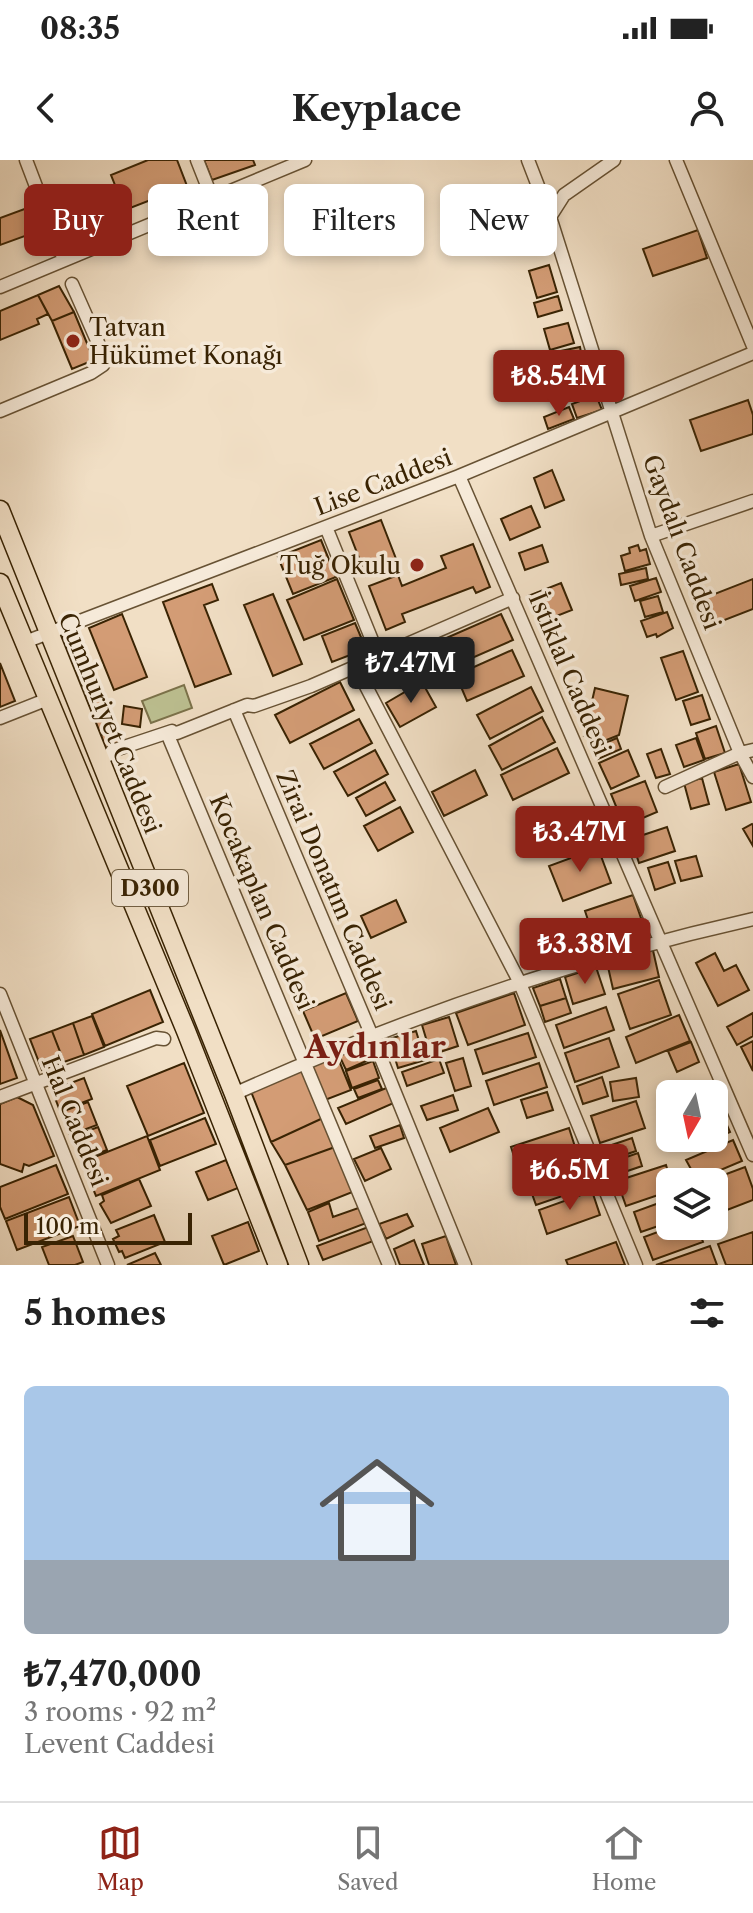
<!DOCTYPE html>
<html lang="en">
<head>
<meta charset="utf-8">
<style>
	:root { --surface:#fff; --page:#f2f2f2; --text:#222; --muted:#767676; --line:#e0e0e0; --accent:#8f2418 }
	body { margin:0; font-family:"Libre Caslon Text",serif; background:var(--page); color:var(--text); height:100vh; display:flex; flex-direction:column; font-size:30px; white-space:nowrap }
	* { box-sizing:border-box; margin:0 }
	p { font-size:26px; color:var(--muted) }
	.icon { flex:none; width:44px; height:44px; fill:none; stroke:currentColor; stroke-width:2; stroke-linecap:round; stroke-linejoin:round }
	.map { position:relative; height:1105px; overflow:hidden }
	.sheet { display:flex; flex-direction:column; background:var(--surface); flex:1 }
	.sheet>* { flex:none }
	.top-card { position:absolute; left:24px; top:24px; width:706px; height:72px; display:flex; gap:16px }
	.needle { width:52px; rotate:189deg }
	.buttons { position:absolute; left:656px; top:920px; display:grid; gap:16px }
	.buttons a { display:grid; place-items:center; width:72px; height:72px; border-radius:12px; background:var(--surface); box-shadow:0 4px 12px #0003; font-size:40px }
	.scale { position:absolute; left:24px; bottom:20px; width:168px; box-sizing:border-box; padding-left:8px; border:4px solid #392303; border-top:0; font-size:22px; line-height:28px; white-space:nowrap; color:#392303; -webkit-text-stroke:6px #f6ead9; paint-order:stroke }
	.price { position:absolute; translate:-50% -68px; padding:0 18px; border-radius:8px; background:var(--accent); color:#fff; font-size:26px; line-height:52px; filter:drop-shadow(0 2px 4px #0008) }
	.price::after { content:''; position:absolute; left:50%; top:48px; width:24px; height:18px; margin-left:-12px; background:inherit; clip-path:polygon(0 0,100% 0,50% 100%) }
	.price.selected { background:#222; color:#fff }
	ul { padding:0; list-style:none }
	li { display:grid; align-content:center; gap:16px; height:424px; padding:0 24px }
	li+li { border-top:2px solid var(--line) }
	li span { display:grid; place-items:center; height:248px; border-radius:12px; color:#555 }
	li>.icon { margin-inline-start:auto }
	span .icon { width:144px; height:144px; fill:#fffc; stroke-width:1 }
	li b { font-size:34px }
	h2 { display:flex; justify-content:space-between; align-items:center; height:96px; padding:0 24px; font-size:34px }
	.pill { padding:0 28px; border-radius:12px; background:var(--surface); box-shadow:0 4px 12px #0003; font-size:28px; line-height:72px }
	.pill.selected { background:var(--accent); color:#fff }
	.status { display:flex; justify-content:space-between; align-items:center; height:56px; padding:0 40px; background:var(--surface); direction:ltr }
	.status svg { height:22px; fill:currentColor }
	header { display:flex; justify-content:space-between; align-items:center; height:104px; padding:0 24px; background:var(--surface); font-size:36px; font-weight:700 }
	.tabs { display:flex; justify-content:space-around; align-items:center; height:112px; border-top:2px solid var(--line); background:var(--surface); font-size:22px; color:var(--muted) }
	.tabs a { display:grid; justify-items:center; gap:4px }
	.tabs .selected { color:var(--accent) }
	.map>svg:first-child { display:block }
	.green { fill:#bdc192; stroke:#7b724a; stroke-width:2 }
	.building { fill:#d39c75; stroke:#392303; stroke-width:2 }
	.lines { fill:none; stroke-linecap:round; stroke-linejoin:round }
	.minor-casing { stroke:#675234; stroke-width:15 }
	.highway-casing { stroke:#392303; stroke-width:21 }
	.minor { stroke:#f6ead9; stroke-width:12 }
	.highway { stroke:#f1dfc5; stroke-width:18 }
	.poi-dot { fill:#8f2418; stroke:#f6ead9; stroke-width:3 }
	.labels { text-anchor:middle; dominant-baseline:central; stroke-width:7; stroke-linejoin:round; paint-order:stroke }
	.shield { fill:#f6ead9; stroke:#725f43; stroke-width:2 }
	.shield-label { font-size:22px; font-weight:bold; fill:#392303 }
	.poi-label { font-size:24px; fill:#392303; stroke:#f6ead9; text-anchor:start }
	.street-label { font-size:24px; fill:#392303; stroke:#f6ead9 }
	.district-label { font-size:32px; font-weight:bold; fill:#7a1f14; stroke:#f6ead9 }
</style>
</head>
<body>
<div class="status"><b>08:35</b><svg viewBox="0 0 49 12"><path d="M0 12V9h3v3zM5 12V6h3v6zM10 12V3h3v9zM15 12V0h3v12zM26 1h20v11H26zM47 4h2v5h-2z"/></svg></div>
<header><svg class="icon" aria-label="back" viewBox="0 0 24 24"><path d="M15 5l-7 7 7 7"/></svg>Keyplace<svg class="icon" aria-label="person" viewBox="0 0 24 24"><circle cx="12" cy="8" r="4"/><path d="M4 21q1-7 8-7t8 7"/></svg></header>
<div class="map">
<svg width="753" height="1105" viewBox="0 0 753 1105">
	<rect width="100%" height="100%" fill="#f1dfc5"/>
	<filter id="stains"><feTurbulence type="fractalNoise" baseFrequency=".0025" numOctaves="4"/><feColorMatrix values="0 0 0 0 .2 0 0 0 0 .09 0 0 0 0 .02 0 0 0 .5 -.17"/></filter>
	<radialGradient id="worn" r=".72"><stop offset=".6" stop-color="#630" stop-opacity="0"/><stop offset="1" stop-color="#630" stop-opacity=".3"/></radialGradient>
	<path class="green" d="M184 525 192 548 151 563 142 541Z"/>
	<path class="building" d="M148 0H177L187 26 125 50 111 15Z
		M204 0H253L255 5 212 20Z
		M96 26 107 57 59 74 48 44Z
		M38 44 47 68 0 85V58Z
		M698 70 707 98 653 116 643 89Z
		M549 105 557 132 537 138 529 111Z
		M59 126 74 152 52 161 38 135Z
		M38 135 48 154 37 159 39 164 0 180V151Z
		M558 136 562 150 538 157 534 143Z
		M74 152 94 200 72 209 52 161Z
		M568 163 574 183 550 190 544 169Z
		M580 187 583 204 558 209 551 193Z
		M589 204 592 217 563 225 560 211Z
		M592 220 596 233 569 241 565 228Z
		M596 235 602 250 577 258 572 244Z
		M748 240 753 255V274L701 291 690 260Z
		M569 247 574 259 548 269 544 257Z
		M552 310 564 340 545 348 534 318Z
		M531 346 540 367 510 380 501 359Z
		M381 360 398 404 366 416 349 372Z
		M321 380 336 417 293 434 278 397Z
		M473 384 490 427 476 433 473 427 402 454 405 462 386 470 369 426 398 415 402 426 446 408 441 396Z
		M542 385 548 402 525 410 519 393Z
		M638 385 640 391 646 389 650 404 625 411 621 396 630 393 629 388Z
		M646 408 648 419 621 425 619 414Z
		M656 418 661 432 635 441 630 426Z
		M337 419 354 460 304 480 287 440Z
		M753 419V449L704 468 694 442Z
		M561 423 572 450 539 463 528 436Z
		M212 424 218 440 204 445 231 514 195 527 163 442Z
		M273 434 302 504 273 516 244 445Z
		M658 436 663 452 645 457 640 441Z
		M667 452 673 468 657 477 656 474 647 477 641 461Z
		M122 454 147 517 114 530 89 468Z
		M501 454 513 480 456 505 444 479Z
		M355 463 366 489 332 502 322 476Z
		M77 467 83 482 67 488 61 473Z
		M83 482 86 491 70 497 67 488Z
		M512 490 524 516 467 541 456 515Z
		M86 491 91 502 75 508 70 497Z
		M683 491 698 532 676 540 661 498Z
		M91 502 95 514 80 520 75 508Z
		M0 503 15 541 0 547Z
		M95 514 101 529 85 535 80 520Z
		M340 522 354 550 290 583 275 555Z
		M422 522 436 547 400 567 386 543Z
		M531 527 543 551 490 579 477 555Z
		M595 528 628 536 619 575 604 581 584 576Z
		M101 529 110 552 94 558 85 535Z
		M702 535 710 559 691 565 683 541Z
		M124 546 142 549 140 567 122 564Z
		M110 552 116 569 101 575 94 558Z
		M542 557 555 582 502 610 489 586Z
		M359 559 372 583 324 609 310 584Z
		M716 566 725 593 705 599 696 573Z
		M116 569 122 582 106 589 101 575Z
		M617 578 621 589 598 599 593 588Z
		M696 578 704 600 684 607 676 585Z
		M557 588 569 613 513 640 501 615Z
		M661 589 670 614 656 618 647 594Z
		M375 590 388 614 348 636 334 612Z
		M628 590 639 616 611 629 599 603Z
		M739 604 751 642 726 650 714 612Z
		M475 610 487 635 444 656 432 632Z
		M702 618 709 644 691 649 684 623Z
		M645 621 657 652 624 666 611 634Z
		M385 622 395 640 366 656 356 638Z
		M400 647 413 672 378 691 364 666Z
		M752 664 753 665V686L743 669Z
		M667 667 675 691 639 703 631 679Z
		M598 688 611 723 563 741 549 706Z
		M696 696 702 716 681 721 675 701Z
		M668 702 675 723 655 730 648 708Z
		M633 735 643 764 595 781 585 751Z
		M396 740 406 762 371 778 361 756Z
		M652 786 659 817 613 829 606 798Z
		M715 793 724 811 736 805 749 830 718 846 696 803Z
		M596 807 605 834 573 844 565 817Z
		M560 819 566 838 540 846 533 828Z
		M659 820 671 855 630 869 618 834Z
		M150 830 163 862 105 886 92 854Z
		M346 833 358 861 315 879 303 851Z
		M514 833 525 865 468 885 456 853Z
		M566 838 571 853 545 862 540 846Z
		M606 847 614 870 564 888 556 865Z
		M753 853V876L737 885 727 867Z
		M679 855 690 881 636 903 626 877Z
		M92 856 104 887 84 895 73 863Z
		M449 857 458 886 431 895 422 865Z
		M73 863 84 895 64 902 52 871Z
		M0 870 17 918 0 924Z
		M52 871 64 902 42 910 30 879Z
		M416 871 425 900 398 908 389 879Z
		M528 873 536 897 483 914 475 890Z
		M609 878 619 907 575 922 565 893Z
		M753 881V911L741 887Z
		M691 882 699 902 677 912 668 891Z
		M364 884 371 899 346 910 339 895Z
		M336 893 351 930 325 940 310 903Z
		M463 898 471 926 455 931 446 903Z
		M439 899 444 913 407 926 402 912Z
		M373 901 379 918 352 928 346 911Z
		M184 903 204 953 148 976 127 926Z
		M539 903 547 927 494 945 486 921Z
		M302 906 323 958 271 982 250 929Z
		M602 917 608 936 583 944 577 926Z
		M84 918 92 939 60 951 52 930Z
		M636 918 639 937 613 941 610 922Z
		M378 920 382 929 358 938 354 929Z
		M391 926 396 942 346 964 338 948Z
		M547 932 553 950 527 958 521 940Z
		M453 935 458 950 427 960 421 946Z
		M17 937 33 945 54 996 29 1006 24 1004 22 1012 0 1004V944Z
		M636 941 645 968 600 983 591 956Z
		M88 942 97 965 70 975 61 952Z
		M488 948 499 972 450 992 440 968Z
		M722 954 730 972 692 989 687 978H714V958Z
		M205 958 216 984 160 1006 150 980Z
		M323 958 335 987 285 1005 271 982Z
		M400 965 404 978 375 988 370 976Z
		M98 967 107 990 81 1000 72 977Z
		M569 968 577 993 519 1012 511 987Z
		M147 976 160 1010 96 1036 82 1002Z
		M632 978 636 991 604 1002 600 989Z
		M733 980 742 1001 697 1020 686 1000Z
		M335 987 355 1031 307 1050 285 1005Z
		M381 988 391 1009 365 1021 354 999Z
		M638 993 642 1006 610 1017 606 1004Z
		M579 998 589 1027 536 1045 526 1017Z
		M226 1000 238 1028 208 1040 196 1012Z
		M56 1005 68 1034 5 1059 0 1047V1027Z
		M666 1005 671 1022 670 1031 626 1046 617 1021Z
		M745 1007 753 1029V1040L714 1055V1022H705Z
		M139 1019 151 1046 111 1063 100 1044 104 1041 102 1035Z
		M592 1031 600 1055 547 1074 539 1050Z
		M69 1037 80 1066 17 1090 6 1061Z
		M670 1039V1062L641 1072 634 1052Z
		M329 1043 333 1057 364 1046 369 1062 319 1081 308 1052Z
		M407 1054 413 1066 386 1079 379 1064Z
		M154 1055 165 1082 125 1098 122 1091 119 1092 113 1079 119 1076 116 1070Z
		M248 1062 259 1091 224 1105 212 1076Z
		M371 1066 376 1080 323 1100 317 1086Z
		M674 1066H697L703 1082 653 1100 644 1077Z
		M753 1072V1105H726L718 1084Z
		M73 1076 83 1102 75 1105H49L42 1087Z
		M446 1076 456 1105H429L422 1084Z
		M414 1080 424 1105H400L394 1089Z
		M616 1082 625 1105H568L566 1100Z
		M710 1086 717 1105H656Z
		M155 1093 161 1105H127Z"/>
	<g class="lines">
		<g class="minor-casing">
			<path id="minor" d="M26 0 64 100
				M197 0 212 38
				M528 0 550 57
				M614 0 564 35 550 57 651 376 740 593 753 617
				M676 0 753 186
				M0 127 305 0
				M0 251 91 213 103 205V194L72 124
				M459 316 753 995
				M326 367 378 495
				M651 376 753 341
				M25 482 459 316 753 193
				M355 505 519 821 636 1105
				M234 550 372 876 465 1105
				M0 558 48 539
				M171 572 177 573 247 545 254 546 311 526 513 438
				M167 573 389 1105
				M109 595 112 591 172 571
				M665 627 740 593 753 590
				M0 834 108 1105
				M234 934C401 859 574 799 753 759
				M0 937 156 878 164 879"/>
		</g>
		<g class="highway-casing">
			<path id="highway" d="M0 350 234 934 299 1105
				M0 423 186 871 278 1105"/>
		</g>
		<use href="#minor" class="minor"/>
		<use href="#highway" class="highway"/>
	</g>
	<g class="poi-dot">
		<circle cx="73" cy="181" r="8"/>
		<circle cx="417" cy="405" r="8"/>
	</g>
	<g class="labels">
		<rect class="shield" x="112" y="710" width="76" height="36" rx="6"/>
		<g class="shield-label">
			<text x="150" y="728">D300</text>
		</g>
		<g class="poi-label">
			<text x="89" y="167">Tatvan<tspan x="89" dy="28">Hükümet Konağı</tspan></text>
			<text x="401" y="405" text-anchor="end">Tuğ Okulu</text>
		</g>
		<g class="street-label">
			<text transform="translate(383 322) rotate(-21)">Lise Caddesi</text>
			<text transform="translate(682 382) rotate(70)">Gaydalı Caddesi</text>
			<text transform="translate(570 514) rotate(67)">İstiklal Caddesi</text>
			<text transform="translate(110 563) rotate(68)">Cumhuriyet Caddesi</text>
			<text transform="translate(334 730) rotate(67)">Zirai Donatım Caddesi</text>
			<text transform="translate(262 742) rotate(67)">Kocakaplan Caddesi</text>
			<text transform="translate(75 961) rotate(68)">Hal Caddesi</text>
		</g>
		<g class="district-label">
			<text x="375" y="886">Aydınlar</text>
		</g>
	</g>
	<rect width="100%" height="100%" filter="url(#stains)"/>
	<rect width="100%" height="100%" fill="url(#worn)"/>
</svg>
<div class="buttons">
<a><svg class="needle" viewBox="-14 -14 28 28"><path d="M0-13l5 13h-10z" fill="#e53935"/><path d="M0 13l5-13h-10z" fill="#767676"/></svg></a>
<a><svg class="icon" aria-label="layers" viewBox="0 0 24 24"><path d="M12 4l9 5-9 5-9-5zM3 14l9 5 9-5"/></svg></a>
</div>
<div class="scale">100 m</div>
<b class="price" style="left:559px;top:258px">₺8.54M</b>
<b class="price selected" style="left:411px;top:545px">₺7.47M</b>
<b class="price" style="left:580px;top:714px">₺3.47M</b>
<b class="price" style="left:585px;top:826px">₺3.38M</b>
<b class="price" style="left:570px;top:1052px">₺6.5M</b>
<div class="top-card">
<a class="pill selected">Buy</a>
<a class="pill">Rent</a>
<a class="pill">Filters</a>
<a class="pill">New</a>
</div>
</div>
<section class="sheet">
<h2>5 homes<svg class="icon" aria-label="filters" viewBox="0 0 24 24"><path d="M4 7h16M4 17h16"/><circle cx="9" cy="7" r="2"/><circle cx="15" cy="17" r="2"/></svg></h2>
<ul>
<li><span style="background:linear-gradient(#a9c7e8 70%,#9aa5b1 0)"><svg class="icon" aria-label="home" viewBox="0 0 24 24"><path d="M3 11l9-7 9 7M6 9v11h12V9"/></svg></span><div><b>₺7,470,000</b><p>3 rooms · 92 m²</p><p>Levent Caddesi</p></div></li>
</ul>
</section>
<nav class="tabs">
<a class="selected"><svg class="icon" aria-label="map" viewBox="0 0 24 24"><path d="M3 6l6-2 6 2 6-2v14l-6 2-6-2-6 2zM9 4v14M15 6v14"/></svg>Map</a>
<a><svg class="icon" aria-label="saved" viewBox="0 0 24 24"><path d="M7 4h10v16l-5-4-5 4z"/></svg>Saved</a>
<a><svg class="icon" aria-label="home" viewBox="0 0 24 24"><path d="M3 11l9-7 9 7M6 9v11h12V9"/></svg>Home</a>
</nav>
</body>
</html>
